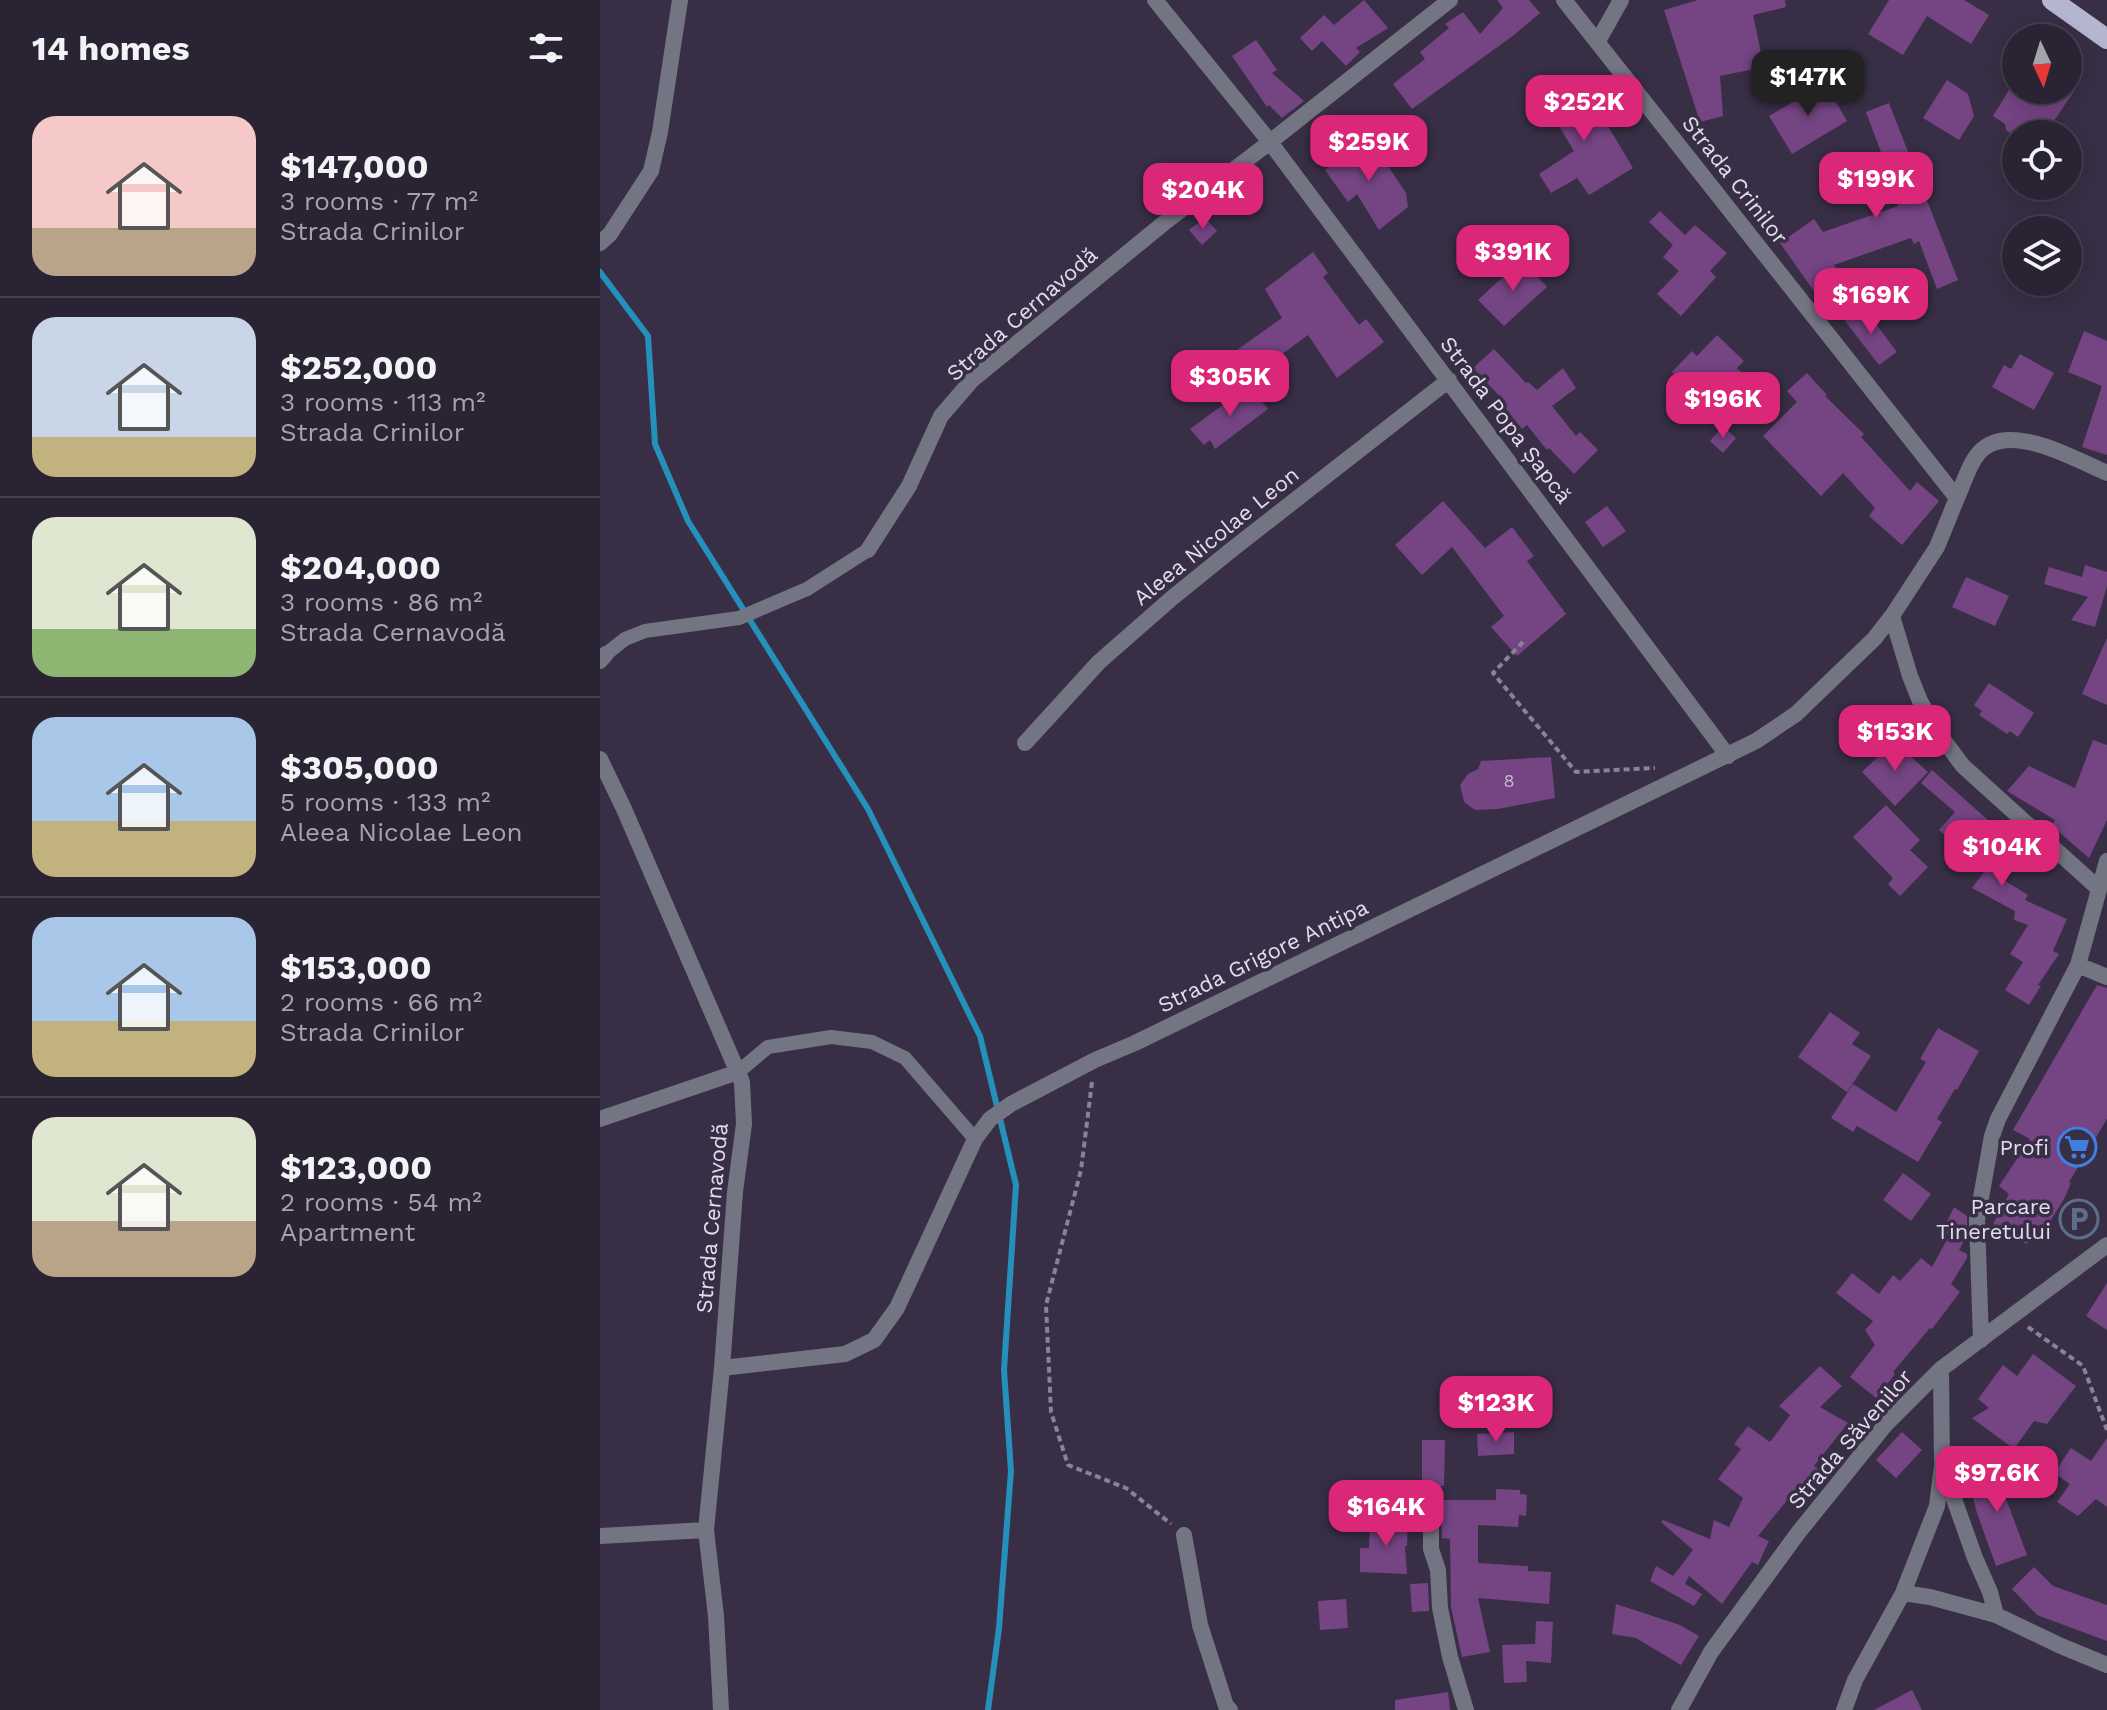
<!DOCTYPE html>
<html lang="en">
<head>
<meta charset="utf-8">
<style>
	:root { --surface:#2a2334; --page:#362f40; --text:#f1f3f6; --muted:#a5a4ac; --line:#46404f; --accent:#db2777 }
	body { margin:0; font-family:"Work Sans",sans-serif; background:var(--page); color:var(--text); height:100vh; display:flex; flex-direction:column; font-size:30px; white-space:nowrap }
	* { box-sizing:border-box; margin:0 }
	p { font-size:26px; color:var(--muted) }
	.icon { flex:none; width:44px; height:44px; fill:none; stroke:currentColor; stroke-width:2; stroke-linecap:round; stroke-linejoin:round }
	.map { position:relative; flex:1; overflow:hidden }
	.sheet { display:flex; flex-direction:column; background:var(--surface); width:600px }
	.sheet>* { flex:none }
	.needle { width:52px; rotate:176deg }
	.buttons { position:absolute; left:1402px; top:24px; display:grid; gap:16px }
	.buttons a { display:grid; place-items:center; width:80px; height:80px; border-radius:50%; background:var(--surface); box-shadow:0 4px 20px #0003,0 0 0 2px var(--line); font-size:40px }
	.price { position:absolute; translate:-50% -68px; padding:0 18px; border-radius:16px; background:var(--accent); color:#fff; font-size:26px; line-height:52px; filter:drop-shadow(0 2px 4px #0008) }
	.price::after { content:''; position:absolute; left:50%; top:48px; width:24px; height:18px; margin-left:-12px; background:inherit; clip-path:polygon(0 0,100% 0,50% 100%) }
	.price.active { background:#222; color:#fff }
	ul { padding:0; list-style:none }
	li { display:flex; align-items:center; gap:24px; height:200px; padding:0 32px }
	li+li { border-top:2px solid var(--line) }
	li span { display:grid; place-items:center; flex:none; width:224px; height:160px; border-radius:24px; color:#555 }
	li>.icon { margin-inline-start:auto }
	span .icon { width:96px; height:96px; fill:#fffc; stroke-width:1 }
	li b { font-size:34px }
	h2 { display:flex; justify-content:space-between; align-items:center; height:96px; padding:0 32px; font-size:34px }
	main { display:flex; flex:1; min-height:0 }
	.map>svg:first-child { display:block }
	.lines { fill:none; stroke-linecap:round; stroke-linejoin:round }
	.stream { stroke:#2590bb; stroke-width:6 }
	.building { fill:#744483 }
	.path { stroke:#8a8396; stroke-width:4; stroke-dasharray:6 4; stroke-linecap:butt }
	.pedestrian { stroke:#747582; stroke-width:14 }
	.minor { stroke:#747582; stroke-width:16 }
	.primary { stroke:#b4b6d0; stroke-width:20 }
	.labels { text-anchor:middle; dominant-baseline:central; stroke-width:7; stroke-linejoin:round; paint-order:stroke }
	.number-label { font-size:18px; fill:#c6b7d2 }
	.street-label { font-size:22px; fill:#e2ddec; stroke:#382f46 }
	.poi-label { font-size:22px; fill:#e2ddec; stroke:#382f46; text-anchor:end }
</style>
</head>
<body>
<main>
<section class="sheet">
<h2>14 homes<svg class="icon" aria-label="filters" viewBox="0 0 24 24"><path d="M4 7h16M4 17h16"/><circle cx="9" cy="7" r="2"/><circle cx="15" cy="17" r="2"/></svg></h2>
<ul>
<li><span style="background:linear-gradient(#f6c9c9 70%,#b9a48a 0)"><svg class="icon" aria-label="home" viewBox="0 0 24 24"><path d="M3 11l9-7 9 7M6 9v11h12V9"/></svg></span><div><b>$147,000</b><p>3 rooms · 77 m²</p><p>Strada Crinilor</p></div></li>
<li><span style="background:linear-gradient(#c9d6e8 75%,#c2b280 0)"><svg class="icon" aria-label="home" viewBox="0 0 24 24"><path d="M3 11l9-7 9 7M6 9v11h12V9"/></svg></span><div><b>$252,000</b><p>3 rooms · 113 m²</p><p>Strada Crinilor</p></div></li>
<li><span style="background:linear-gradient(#dfe7d0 70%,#8fb573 0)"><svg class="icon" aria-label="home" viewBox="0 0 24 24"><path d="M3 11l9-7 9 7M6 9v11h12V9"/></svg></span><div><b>$204,000</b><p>3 rooms · 86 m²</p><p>Strada Cernavodă</p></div></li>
<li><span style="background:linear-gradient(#a9c7e8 65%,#c2b280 0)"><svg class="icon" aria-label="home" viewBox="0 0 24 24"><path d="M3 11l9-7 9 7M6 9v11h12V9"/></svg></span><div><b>$305,000</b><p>5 rooms · 133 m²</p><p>Aleea Nicolae Leon</p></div></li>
<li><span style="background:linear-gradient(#a9c7e8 65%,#c2b280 0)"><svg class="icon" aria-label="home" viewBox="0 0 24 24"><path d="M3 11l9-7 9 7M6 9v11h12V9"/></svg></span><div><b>$153,000</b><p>2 rooms · 66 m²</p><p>Strada Crinilor</p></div></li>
<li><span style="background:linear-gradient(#dfe7d0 65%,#b9a48a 0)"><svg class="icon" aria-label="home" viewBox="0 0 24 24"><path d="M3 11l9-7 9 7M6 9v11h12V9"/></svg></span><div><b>$123,000</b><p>2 rooms · 54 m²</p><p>Apartment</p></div></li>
</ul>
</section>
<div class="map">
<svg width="1507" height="1710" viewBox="0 0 1507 1710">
	<rect width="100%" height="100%" fill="#382f46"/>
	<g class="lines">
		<path class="stream" d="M0 272 48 336 55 444 88 521 268 809 380 1036 416 1185 404 1370 411 1471 399 1628 388 1710"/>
	</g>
	<path class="building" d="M764 0 788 28 756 48 760 52 746 66 722 41 712 51 700 38 724 15 734 25Z
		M897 0H929L940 13 914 35 812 109 793 84 825 59 820 52 849 28 845 24 863 12 880 34 903 8Z
		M1098 0H1185L1186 7 1153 15 1164 67 1120 76 1123 116 1100 122 1064 10Z
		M1289 0H1364L1389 15 1371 44 1327 16 1303 55 1268 34Z
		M656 40 677 70 672 73 704 101 682 118 669 105 667 107 632 56Z
		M974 79 999 111 1033 168 989 195 977 178 951 193 939 174 974 151 943 100Z
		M1347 80 1368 94 1374 116 1359 140 1323 118Z
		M1225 83 1247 121 1192 154 1169 116Z
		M1409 90H1475L1445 134H1411L1406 130 1405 124 1393 116Z
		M1289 103 1358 280 1337 289 1319 241 1314 244 1311 238 1234 265 1242 276 1216 294 1180 243 1214 219 1223 232 1298 206 1282 165 1285 163 1266 112Z
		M764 137 788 166 806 193 808 207 779 230 757 194 748 202 725 170Z
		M1060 211 1085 235 1095 225 1127 253 1110 271 1116 277 1081 316 1057 294 1079 271 1063 257 1073 245 1049 222Z
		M605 218 617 231 602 245 589 230Z
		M713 252 728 273 723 277 759 325 766 319 784 342 737 378 708 335 659 371 637 350 682 318 665 289Z
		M922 259 947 287 904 326 878 300Z
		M1263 307 1297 352 1279 365 1245 321Z
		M1484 331 1507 341V455L1482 447 1502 386 1468 372Z
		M1117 335 1144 361 1137 368 1152 383 1133 403 1139 414 1129 425 1072 372 1092 351 1097 356Z
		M894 349 926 383 928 382 937 390 963 368 976 388 952 406 976 436 980 432 998 450 974 474 949 448 947 450 927 425 922 429 902 404 905 402 873 368Z
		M1420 354 1454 373 1434 410 1392 387 1404 365 1411 369Z
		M1207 373 1227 395 1225 396 1264 434 1261 437 1310 491 1317 482 1339 501 1302 545 1269 516 1275 508 1243 473 1221 496 1163 436 1197 402 1187 391Z
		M649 386 668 409 615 449 610 440 604 445 590 429Z
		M1123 426 1136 438 1123 453 1110 441Z
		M843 501 885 548 912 527 934 556 927 561 966 614 917 656 891 627 904 616 852 547 822 575 795 545Z
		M1007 506 1026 531 1003 547 985 522Z
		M1485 565 1507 572V586L1495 627 1471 620 1488 597 1444 584 1449 567 1482 577Z
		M1366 577 1409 596 1395 626 1352 607Z
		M1507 638V705L1482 694Z
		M1389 683 1434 713 1418 737 1410 731 1407 734 1379 715 1382 711 1374 705Z
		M1493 740 1507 745V820L1489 858 1452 826 1455 820 1407 791 1429 766 1475 788Z
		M1294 741 1328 772 1295 806 1262 772Z
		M951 757 955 798 898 809 875 810 864 802 860 785 868 774 878 769 881 761Z
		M1332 770 1409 839 1408 840 1417 846 1399 877 1428 895 1425 900 1467 919 1453 951 1459 954 1438 985 1441 986 1429 1005 1405 990 1423 962 1410 954 1428 925 1414 920 1415 911 1372 888 1404 845 1380 871 1367 859 1369 857 1339 830 1355 812 1321 783Z
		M1286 805 1320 840 1310 850 1328 867 1300 896 1288 884 1293 878 1253 837Z
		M1497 985 1507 988V1119L1469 1182 1471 1183 1464 1199 1446 1228 1426 1244 1393 1224 1409 1194 1399 1186 1430 1139 1413 1130Z
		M1230 1012 1260 1033 1252 1044 1271 1056 1247 1092 1198 1057Z
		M1338 1028 1379 1051 1357 1090 1355 1089 1337 1119 1342 1122 1318 1162 1257 1126 1253 1132 1231 1118 1253 1084 1296 1112 1326 1062 1320 1059Z
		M1303 1173 1331 1194 1311 1221 1283 1200Z
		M1354 1207 1367 1216V1236L1359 1250 1367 1254V1258L1351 1284 1360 1292 1332 1329 1330 1328 1293 1372 1295 1374 1276 1398 1250 1377 1275 1345 1265 1330 1273 1321 1236 1293 1252 1273 1279 1294 1293 1275 1300 1281 1321 1258 1332 1267 1349 1236 1343 1230Z
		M1507 1283V1330L1486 1316Z
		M1433 1354 1476 1386 1447 1424 1434 1421 1414 1449 1372 1418 1389 1408 1378 1399 1403 1365 1417 1376Z
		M1220 1366 1242 1386 1220 1407 1248 1423 1214 1466 1221 1471 1201 1498 1193 1493 1158 1536 1169 1541 1158 1565 1152 1562 1122 1604 1089 1576 1085 1584 1102 1594 1094 1606 1050 1581 1056 1566 1073 1576 1093 1550 1061 1522 1063 1520 1110 1539 1114 1520 1129 1527 1143 1498 1118 1479 1141 1449 1134 1444 1148 1426 1170 1442 1190 1415 1179 1406Z
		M914 1432V1454L878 1456 877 1434Z
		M1302 1432 1322 1450 1296 1478 1276 1460Z
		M1507 1438V1507L1496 1499 1478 1516 1457 1502 1470 1484 1454 1473 1471 1448 1491 1461Z
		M822 1440H845L844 1486H822Z
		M1401 1463 1409 1495 1405 1496 1427 1555 1396 1566 1377 1513 1371 1489 1375 1488 1371 1471Z
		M896 1489 920 1490V1494L927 1495 926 1516 919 1515 918 1527 878 1525V1563L928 1566V1571L951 1572 949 1604 878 1598 890 1652 862 1657 851 1607 850 1539 842 1538 841 1500H896Z
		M770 1520 808 1521 807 1546H805L807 1574 760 1572V1548H769Z
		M1434 1567 1453 1586 1507 1605V1641L1437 1615 1412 1589Z
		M828 1583 829 1611 812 1612 810 1584Z
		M746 1599 748 1628 720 1630 718 1601Z
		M1016 1604 1080 1625 1099 1636 1081 1665 1036 1638 1012 1634Z
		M936 1621 953 1622 951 1663 926 1661 927 1682 904 1683 902 1645 935 1644Z
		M1312 1690 1322 1710H1274Z
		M848 1692 850 1710H795V1700Z"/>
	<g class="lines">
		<path class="path" d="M923 642 893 673 976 772 1055 768
			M492 1082 481 1170 446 1305 451 1412 468 1465 526 1488 571 1524
			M1428 1327 1483 1366 1507 1430"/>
		<path class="pedestrian" d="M6 654 25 639 45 631 139 618 207 589 268 550
			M138 1072 168 1047 231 1037 272 1042 305 1058 375 1139"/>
		<path class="minor" d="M555 0 670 142 1128 756
			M964 0 1357 498 1337 547 1292 616 1310 676 1320 701 1339 734 1363 766 1498 888
			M998 41 1021 0
			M0 243 10 234 51 171 60 132 80 0
			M1357 498C1363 485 1367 470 1375 458 1402 416 1474 459 1507 473
			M268 550 309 486 341 416 372 380 564 223 670 142 850 0
			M0 661 6 654
			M425 743 499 662 572 598 630 551 849 380
			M0 759 24 809 142 1082 144 1124 135 1192 122 1368 106 1530 116 1616 121 1710
			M1478 965 1507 977
			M0 1119 138 1072
			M1381 1340 1377 1220 1392 1136 1398 1119 1478 965 1507 861
			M122 1368 245 1354 274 1340 297 1308 375 1139 390 1119 411 1104 495 1060 535 1043 1156 741 1196 714 1274 639 1292 616
			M1343 1468 1375 1558 1390 1592 1396 1615 1461 1646 1507 1665
			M831 1521V1549L838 1570 840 1608 850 1657 866 1710
			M584 1535 600 1625 626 1706 630 1710
			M0 1536 106 1530
			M1303 1593 1330 1597 1396 1615
			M1079 1710 1111 1652 1198 1533 1286 1424 1341 1369 1507 1245
			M1244 1710 1255 1680 1303 1593 1337 1506 1342 1465 1341 1369"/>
		<path class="primary" d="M1452 0 1507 39"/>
	</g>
	<defs>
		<g id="supermarket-ring" transform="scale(2)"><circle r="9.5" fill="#382f46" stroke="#3f7fe0" stroke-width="1.5"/><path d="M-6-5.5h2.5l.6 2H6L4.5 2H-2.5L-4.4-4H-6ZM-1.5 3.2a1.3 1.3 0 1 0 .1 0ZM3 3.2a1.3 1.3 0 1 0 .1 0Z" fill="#3f7fe0"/></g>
		<g id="parking-ring" transform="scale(2)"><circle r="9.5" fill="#382f46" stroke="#5c6f8a" stroke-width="1.5"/><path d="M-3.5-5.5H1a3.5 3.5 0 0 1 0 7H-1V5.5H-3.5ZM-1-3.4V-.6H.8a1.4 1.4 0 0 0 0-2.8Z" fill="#5c6f8a"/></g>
	</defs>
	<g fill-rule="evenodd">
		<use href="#supermarket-ring" x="1477" y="1147"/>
		<use href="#parking-ring" x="1479" y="1219"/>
	</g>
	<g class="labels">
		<g class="number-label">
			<text x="909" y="780">8</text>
		</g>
		<g class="street-label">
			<text transform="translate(1135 180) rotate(52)">Strada Crinilor</text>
			<text transform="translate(422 314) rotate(-41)">Strada Cernavodă</text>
			<text transform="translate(906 420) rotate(53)">Strada Popa Șapcă</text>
			<text transform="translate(616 536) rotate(-39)">Aleea Nicolae Leon</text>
			<text transform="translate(663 956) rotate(-26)">Strada Grigore Antipa</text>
			<text transform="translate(112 1218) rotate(-85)">Strada Cernavodă</text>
			<text transform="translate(1250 1439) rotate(-49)">Strada Săvenilor</text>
		</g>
		<g class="poi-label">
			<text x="1449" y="1147">Profi</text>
			<text x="1451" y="1206">Parcare<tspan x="1451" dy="25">Tineretului</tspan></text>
		</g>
	</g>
</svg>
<div class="buttons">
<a><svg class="needle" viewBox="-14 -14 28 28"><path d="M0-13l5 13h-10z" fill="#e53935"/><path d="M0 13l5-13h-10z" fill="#a5a4ac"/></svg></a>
<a><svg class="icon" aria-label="locate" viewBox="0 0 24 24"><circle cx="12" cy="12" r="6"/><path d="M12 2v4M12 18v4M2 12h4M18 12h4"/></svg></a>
<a><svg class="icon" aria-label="layers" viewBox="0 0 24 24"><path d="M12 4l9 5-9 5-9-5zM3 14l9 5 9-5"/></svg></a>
</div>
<b class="price active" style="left:1208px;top:118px">$147K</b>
<b class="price" style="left:984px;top:143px">$252K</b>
<b class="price" style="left:769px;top:183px">$259K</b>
<b class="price" style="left:1276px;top:220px">$199K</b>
<b class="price" style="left:603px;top:231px">$204K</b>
<b class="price" style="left:913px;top:293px">$391K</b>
<b class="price" style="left:1271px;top:336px">$169K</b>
<b class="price" style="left:630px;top:418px">$305K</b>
<b class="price" style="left:1123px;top:440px">$196K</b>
<b class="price" style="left:1295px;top:773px">$153K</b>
<b class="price" style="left:1402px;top:888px">$104K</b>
<b class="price" style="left:896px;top:1444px">$123K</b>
<b class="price" style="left:1397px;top:1514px">$97.6K</b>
<b class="price" style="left:786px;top:1548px">$164K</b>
</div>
</main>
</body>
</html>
